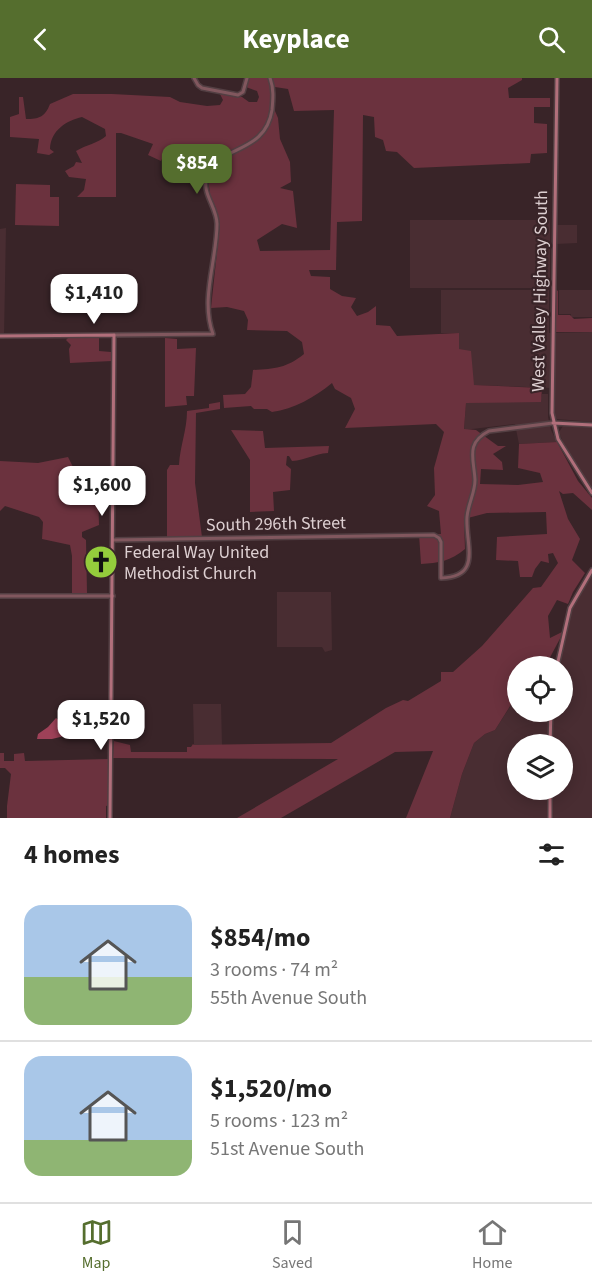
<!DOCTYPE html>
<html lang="en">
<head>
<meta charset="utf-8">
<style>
	:root { --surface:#fff; --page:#f6f6f6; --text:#222; --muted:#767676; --line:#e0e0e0; --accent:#556e2e }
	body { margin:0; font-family:"Source Sans 3",sans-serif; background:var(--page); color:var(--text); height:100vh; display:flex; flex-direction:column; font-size:22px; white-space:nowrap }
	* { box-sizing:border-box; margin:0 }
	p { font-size:20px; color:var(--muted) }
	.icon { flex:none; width:33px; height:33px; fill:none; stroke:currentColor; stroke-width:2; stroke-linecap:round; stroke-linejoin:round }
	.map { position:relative; height:740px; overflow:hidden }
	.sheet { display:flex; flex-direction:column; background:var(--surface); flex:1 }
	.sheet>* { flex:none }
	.fabs { position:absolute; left:507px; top:578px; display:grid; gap:12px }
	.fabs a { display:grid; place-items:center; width:66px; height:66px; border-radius:50%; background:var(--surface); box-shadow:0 3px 15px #0003; font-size:30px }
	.price { position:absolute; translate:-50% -51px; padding:0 14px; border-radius:12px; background:#fff; color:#222; font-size:20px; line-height:39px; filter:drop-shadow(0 2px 3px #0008) }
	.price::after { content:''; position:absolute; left:50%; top:36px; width:18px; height:14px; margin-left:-9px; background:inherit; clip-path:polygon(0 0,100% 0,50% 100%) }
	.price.selected { background:var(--accent); color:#fff }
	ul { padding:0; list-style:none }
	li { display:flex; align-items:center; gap:18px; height:150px; padding:0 24px }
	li+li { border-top:2px solid var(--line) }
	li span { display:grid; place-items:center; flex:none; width:168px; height:120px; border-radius:18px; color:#555 }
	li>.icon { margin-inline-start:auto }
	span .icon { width:72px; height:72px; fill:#fffc; stroke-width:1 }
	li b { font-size:26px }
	h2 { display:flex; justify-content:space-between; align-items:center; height:72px; padding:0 24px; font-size:26px }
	header { display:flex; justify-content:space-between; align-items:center; height:78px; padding:0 24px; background:var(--accent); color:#fff; font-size:27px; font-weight:700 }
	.dock { display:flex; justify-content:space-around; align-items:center; height:84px; border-top:2px solid var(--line); background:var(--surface); font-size:16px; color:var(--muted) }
	.dock a { display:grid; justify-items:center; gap:3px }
	.dock .selected { color:var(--accent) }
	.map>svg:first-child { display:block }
	.built { fill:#492d32; fill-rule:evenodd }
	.green { fill:#6b323e; fill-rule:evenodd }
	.water { fill:#9e4158 }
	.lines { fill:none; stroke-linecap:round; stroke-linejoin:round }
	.tertiary-casing { stroke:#533f43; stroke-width:6 }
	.secondary-casing { stroke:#533f43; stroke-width:6 }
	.tertiary { stroke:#81575e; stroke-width:3 }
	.secondary { stroke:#b16f7b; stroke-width:3 }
	.labels { text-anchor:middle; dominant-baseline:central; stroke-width:4.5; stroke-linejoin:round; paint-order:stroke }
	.street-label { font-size:18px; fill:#ddcfd1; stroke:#392428 }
	.poi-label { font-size:18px; fill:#ddcfd1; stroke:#392428; text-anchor:start }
</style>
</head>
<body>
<header><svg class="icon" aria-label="back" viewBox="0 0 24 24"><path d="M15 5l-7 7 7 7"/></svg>Keyplace<svg class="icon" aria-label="search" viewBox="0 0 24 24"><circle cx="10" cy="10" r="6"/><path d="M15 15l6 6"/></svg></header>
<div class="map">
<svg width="592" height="740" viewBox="0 0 592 740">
	<rect width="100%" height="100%" fill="#392428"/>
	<path class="built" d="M410 142H550V210H410Z
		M556 147H577V165L556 166Z
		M6 150 4 258H0V151Z
		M441 212H549V255L592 254V344L557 341 554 338 553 310 474 307 459 271 458 255H441Z
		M559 212H592V239H571V236H559Z
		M542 316H548V339L551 352 557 364 519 366 515 346 464 352 466 324H540Z
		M563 348 592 350V411L563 364 559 354Z
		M592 495V740H450L462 696 474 665 485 656 495 652 515 621H517L518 633H562V588H558L570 534 576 520ZM518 666H562V711H518Z
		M277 514H331L332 572 325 574 322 569H277Z
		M193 626H221L222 667H194Z"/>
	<path class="green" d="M249 0H522V2L508 10 509 20H550V29H534V45L547 46V75L531 76 530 85 414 90 397 74 386 73 383 62 375 59 374 39 363 37 362 143 337 144 336 192H309L311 198 330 199V211L342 218 356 220 351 229 357 238 368 234 376 228V247L390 248 397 258 459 255V271L471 273 474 307 542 310 541 324 466 325 464 351 476 352 498 368H506L493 376 502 384 503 392 481 391 480 406 518 407 543 404 540 395 518 390 519 366 557 364 578 403 592 420V432L573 415 563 416 559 413 568 441 580 461 572 482 585 495 573 514 568 526 557 522 548 538 550 560 564 553 546 587 518 588 517 617 495 652 485 656 474 665 462 696 450 740H406L433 673 395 674 281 740H237L338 681 113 680 114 663 130 667 131 674H187V669H191L193 666 194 667 331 665 386 630 403 622 408 623 441 603V594H453L482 568 533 510 541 509 558 485 553 475 548 476 549 485 541 483 535 491 532 499H520L518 483 496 482 497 459 547 456 546 434 487 435 464 441 465 471C451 483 438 485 421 486L419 456H441L439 433 427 428 435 417 434 390 444 354 436 346 345 350 355 331 351 320 335 311 332 305C315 319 294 331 272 334L267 331H254L251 328 224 330 223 317 245 316 251 309 253 292C274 291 287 290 304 276L302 264 287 253 247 252 248 242 244 233 227 229 211 230 220 146 215 128 210 117 208 100 215 89 229 80 224 68 212 67 207 72H196L187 83H180L165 75 161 83 148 77 153 66 121 55H116V119H77L84 112 86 101 69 99 65 93 74 88 76 84 82 85 76 73C86 67 98 65 106 58L105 51 82 39C66 43 51 52 50 71L54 74 49 77 37 75 39 61 10 59V39L19 36V19H23L26 41C39 41 45 39 50 26L73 16H112L170 19 180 24 207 28 220 27 223 22 220 16 242 19 249 24H257L259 19 257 13 246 9ZM275 9 288 11 294 33 334 32 330 172 260 173 257 162 282 146 297 150 293 113 280 110 291 104 290 84 280 61 278 40 275 33Z
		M16 106 50 107V119H59V148L15 147Z
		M554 210 558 213V237H570L574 241 592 240V254H556L553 252Z
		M68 260H99V273L111 274 112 283 70 285 69 271 71 267 66 262Z
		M165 260 177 261V271L196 270 194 318H186L187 327 165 329Z
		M220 324V331L196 335 195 405 202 459 167 460V392L170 387H179C180 368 187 352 187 333L209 330V326Z
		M231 352 263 353 265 370 329 368 328 375C314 376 306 382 292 383L289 378H287L286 387 291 391 290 412 273 414 274 433 250 434V382Z
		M68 379 81 405 98 412 99 447 82 454V459L86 462 87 515H72V478L70 467 42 461 43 444 39 439 5 428 0 433V383L38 385Z
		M0 675H4V683H14V676L24 675 25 683 109 681 110 727 106 728V740H7V728L11 696 5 690H0Z"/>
	<path class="water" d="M73 632C83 631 90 631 94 642L89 652 52 661H37L38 656 48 649 56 640 61 644 58 639 67 633Z"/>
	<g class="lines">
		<g class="tertiary-casing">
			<path id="tertiary" d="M194 0 198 7 202 10 238 17 243 14 247 0
				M114 257 213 256C200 221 217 182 217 146 217 129 201 115 207 98 219 66 265 77 272 32 273 21 274 11 270 0
				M113 462 434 457 439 460 441 464V500C483 499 465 466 467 439 468 426 475 415 475 402 474 381 465 365 489 353L553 345
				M0 518H113"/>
		</g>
		<g class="secondary-casing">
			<path id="secondary" d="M557 0 552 335 558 361 592 415
				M0 258 114 257 110 740
				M553 345 592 347
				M557 588 570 530 592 492
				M550 666 551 633
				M550 740V711"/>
		</g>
		<use href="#tertiary" class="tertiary"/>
		<use href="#secondary" class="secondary"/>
	</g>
	<defs>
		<g id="church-disc" transform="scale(1.725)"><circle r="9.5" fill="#94cc3c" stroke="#392428"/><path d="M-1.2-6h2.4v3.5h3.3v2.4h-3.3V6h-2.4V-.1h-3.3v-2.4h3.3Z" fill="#111"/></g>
	</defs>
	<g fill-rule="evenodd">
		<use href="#church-disc" x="101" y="484"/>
	</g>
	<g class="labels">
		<g class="street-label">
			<text transform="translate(540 213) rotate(-89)">West Valley Highway South</text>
			<text transform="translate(276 446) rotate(-1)">South 296th Street</text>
		</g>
		<g class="poi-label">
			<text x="124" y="474">Federal Way United<tspan x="124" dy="21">Methodist Church</tspan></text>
		</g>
	</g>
</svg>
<div class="fabs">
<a><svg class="icon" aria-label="locate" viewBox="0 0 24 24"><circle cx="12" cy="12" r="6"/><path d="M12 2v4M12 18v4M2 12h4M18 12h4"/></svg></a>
<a><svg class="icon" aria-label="layers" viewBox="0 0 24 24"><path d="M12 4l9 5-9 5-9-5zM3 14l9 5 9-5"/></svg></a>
</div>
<b class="price selected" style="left:197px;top:117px">$854</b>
<b class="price" style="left:94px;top:247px">$1,410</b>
<b class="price" style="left:102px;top:439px">$1,600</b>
<b class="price" style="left:101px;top:673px">$1,520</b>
</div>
<section class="sheet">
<h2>4 homes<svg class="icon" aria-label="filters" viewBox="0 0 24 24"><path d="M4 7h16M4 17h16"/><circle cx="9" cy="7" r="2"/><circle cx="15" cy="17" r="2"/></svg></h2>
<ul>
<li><span style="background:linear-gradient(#a9c7e8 60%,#8fb573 0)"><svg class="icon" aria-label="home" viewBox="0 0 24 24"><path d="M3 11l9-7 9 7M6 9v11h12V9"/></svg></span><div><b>$854/mo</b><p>3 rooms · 74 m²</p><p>55th Avenue South</p></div></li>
<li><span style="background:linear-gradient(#a9c7e8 70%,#8fb573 0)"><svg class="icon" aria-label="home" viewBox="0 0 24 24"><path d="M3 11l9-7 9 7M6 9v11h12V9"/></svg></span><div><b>$1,520/mo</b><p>5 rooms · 123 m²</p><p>51st Avenue South</p></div></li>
</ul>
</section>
<nav class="dock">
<a class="selected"><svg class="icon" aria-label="map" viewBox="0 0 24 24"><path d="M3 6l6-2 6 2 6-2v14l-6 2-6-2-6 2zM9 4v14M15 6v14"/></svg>Map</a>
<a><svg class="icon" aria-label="saved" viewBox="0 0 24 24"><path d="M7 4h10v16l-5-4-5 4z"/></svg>Saved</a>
<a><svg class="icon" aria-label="home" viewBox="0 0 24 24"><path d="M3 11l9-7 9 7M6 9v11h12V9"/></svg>Home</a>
</nav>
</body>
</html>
